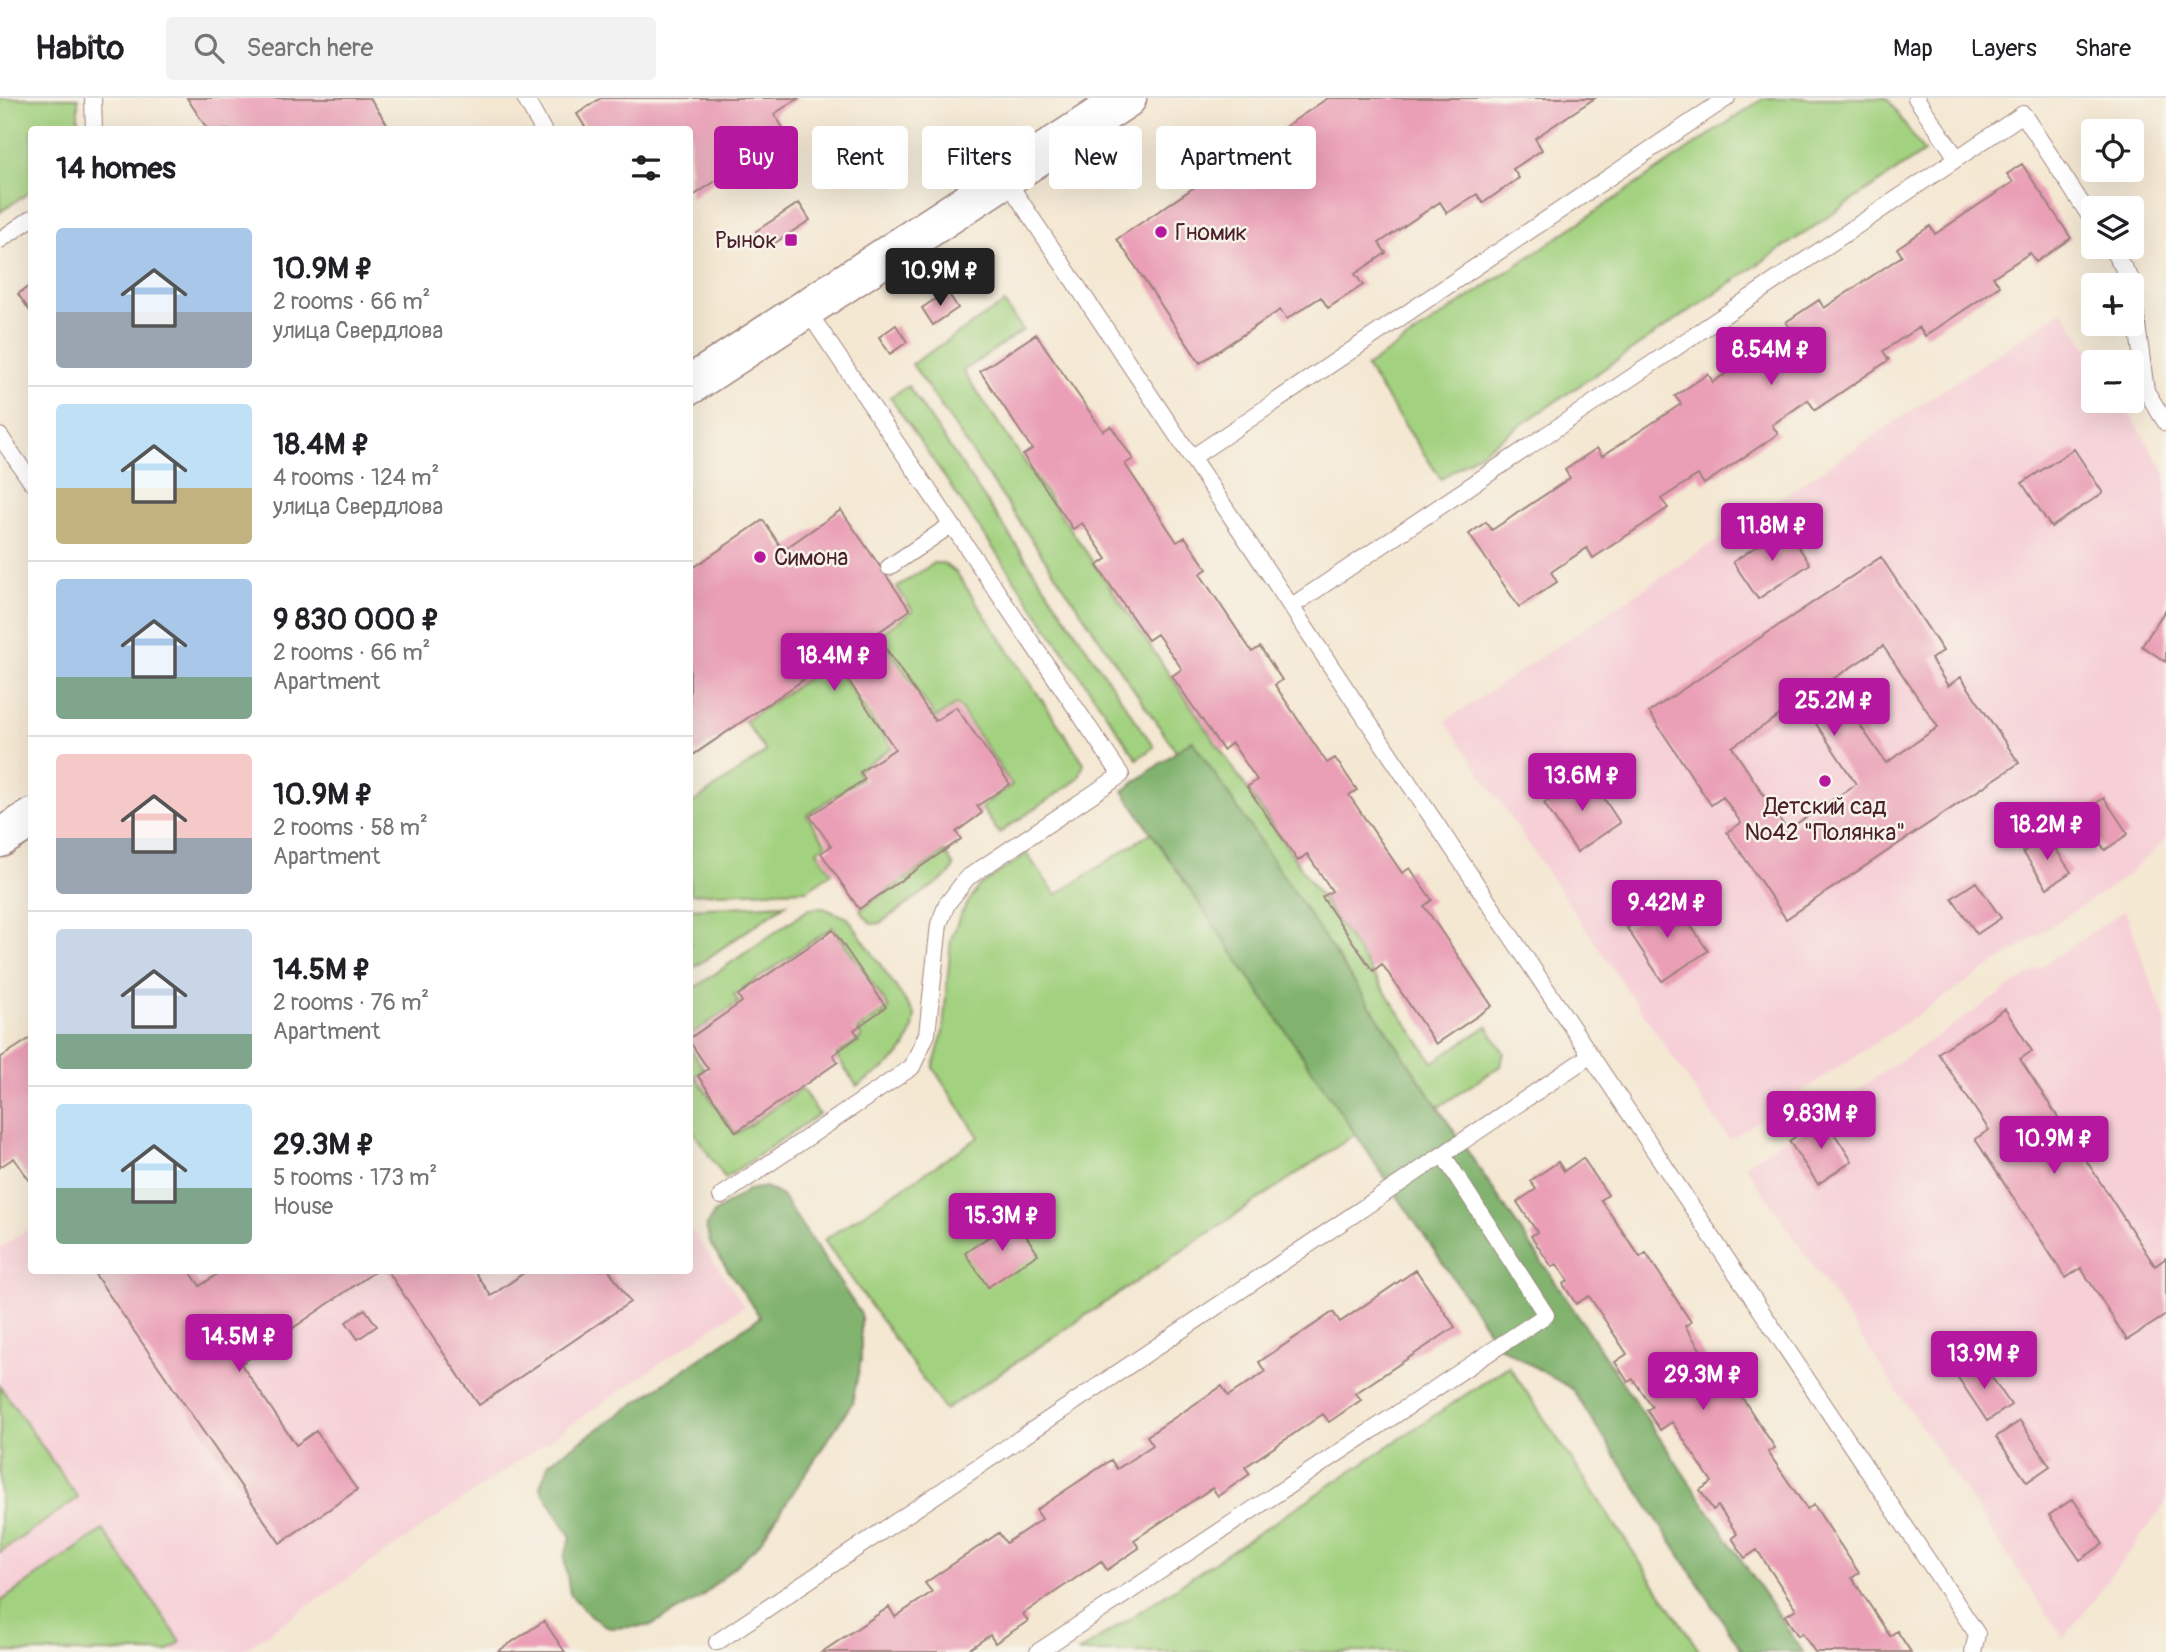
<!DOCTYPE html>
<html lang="en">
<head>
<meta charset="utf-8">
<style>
	:root { --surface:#fff; --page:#f2f2f2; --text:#202124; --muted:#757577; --line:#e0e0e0; --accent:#b5179e }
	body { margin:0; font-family:Pangolin,sans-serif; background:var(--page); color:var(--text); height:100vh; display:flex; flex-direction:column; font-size:26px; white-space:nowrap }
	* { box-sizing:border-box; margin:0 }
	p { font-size:23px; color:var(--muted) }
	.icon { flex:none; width:38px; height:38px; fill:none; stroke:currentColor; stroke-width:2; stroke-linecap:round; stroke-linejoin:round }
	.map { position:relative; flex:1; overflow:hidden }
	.sheet { position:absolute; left:28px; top:28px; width:665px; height:1148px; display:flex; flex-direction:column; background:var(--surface); border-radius:7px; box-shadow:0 7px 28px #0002 }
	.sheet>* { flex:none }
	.top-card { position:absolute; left:714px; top:28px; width:665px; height:63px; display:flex; gap:14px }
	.fabs { position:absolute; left:2081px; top:21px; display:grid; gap:14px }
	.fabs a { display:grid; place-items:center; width:63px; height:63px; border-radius:7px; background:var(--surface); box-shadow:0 7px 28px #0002; font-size:35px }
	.price { position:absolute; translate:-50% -60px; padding:0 16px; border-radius:7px; background:var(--accent); color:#fff; font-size:23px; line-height:46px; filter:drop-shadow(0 2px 4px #0008) }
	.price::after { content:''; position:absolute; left:50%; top:42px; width:21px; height:16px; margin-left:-10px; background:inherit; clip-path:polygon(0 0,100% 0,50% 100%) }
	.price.selected { background:#222; color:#fff }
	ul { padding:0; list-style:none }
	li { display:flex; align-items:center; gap:21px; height:175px; padding:0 28px }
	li+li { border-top:2px solid var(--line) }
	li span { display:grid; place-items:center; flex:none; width:196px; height:140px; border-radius:7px; color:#555 }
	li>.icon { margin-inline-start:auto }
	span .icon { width:84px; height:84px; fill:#fffc; stroke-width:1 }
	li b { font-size:30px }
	h2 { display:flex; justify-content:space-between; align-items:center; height:84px; padding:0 28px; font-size:30px }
	.pill { padding:0 24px; border-radius:7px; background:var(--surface); box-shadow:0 7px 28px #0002; font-size:24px; line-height:63px }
	.pill.selected { background:var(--accent); color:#fff }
	header { display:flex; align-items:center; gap:42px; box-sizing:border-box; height:98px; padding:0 35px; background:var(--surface); border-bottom:2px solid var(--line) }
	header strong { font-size:33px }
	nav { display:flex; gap:38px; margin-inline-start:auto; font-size:24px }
	.search { width:490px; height:63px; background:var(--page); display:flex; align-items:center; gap:18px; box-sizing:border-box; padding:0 24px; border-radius:7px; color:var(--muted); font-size:26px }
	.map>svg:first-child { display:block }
	.built { fill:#f6cfd7 }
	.green { fill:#a2d17f; stroke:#767855; stroke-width:2 }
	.forest { fill:#81b36e; stroke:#66694c; stroke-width:2 }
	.building { fill:#ea9fb6; fill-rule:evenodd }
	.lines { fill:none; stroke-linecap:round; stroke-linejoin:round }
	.lane-casing { stroke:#9f847f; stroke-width:18 }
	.secondary-casing { stroke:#9f847f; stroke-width:41 }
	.lane { stroke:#fff; stroke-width:16 }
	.secondary { stroke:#fff; stroke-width:38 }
	.poi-dot { fill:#b5179e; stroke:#f7f3e8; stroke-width:2.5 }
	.labels { text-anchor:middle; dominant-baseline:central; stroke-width:5; stroke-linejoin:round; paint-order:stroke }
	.poi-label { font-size:23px; fill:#4a1f2b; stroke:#f7f3e8; text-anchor:start }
</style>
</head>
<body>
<header>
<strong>Habito</strong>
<div class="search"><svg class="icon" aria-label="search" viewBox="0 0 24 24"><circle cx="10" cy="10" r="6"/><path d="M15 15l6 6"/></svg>Search here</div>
<nav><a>Map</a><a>Layers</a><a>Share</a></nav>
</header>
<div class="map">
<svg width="2166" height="1554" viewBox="0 0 2166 1554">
	<rect width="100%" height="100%" fill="#f7f3e8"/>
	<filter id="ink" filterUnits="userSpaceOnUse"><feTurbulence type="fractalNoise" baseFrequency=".0143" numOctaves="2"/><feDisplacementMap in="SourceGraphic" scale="14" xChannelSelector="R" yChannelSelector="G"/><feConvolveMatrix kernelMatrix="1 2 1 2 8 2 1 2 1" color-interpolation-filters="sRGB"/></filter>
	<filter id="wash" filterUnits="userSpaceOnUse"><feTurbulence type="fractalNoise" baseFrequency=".00686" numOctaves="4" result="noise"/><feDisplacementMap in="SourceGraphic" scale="28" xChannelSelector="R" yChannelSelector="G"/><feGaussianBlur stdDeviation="1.57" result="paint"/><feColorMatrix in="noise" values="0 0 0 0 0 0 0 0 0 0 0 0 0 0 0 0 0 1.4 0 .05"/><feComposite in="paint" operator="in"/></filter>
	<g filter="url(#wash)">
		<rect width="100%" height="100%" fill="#f4e8d3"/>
		<path class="built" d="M2063 212 2096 264H2093V303H2121L2166 374V742L2121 782 1729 1042 1445 623Z
			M2125 812 2166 924V1405L2064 1541 1745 1067Z
			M31 1129 32 1172H690V1129L744 1208 241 1554H0V1150Z"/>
		<path class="green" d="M0 0H78V31L32 32 31 93 0 114Z
			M1764 0H1887L1924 54 1441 381 1366 269Z
			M1004 205 1023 232 963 273 1433 964 1487 928 1504 955 1500 968 1440 1008 1424 1009 1411 998 912 266Z
			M908 288 1154 649 1137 661 890 299Z
			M934 465H943L956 474 1084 665 1079 679 1074 684 999 735 981 709 1012 687 957 606 936 620 879 537 913 513 897 489Z
			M832 564 892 650 857 673 861 680 807 717 826 746 817 753 832 775 807 792 690 796V707L766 654 745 623Z
			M1178 717 1381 1019 945 1312 824 1142 979 1039 933 970 943 934 951 841 961 816 979 788 1027 756 1056 797Z
			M945 754 954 768 950 776 880 825 871 826 860 812Z
			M786 806 690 872V811Z
			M823 810 848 820 915 917C911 958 889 967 857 988L836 957 862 939 857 932 889 910 833 829 734 897 739 904 690 937V893L809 811Z
			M690 950 704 971 695 978 736 1036 802 991 819 1016 725 1080 690 1029Z
			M1509 1268 1700 1554H1079Z
			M0 1288 78 1400 0 1454Z
			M103 1432 181 1544 167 1554H0V1504Z"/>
		<path class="forest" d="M1192 642 1803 1554H1743L1572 1291 1499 1248 1123 693Z
			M765 1089 782 1098 861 1216V1262L852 1305 759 1446 699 1501 649 1528 610 1530 591 1519 570 1496 564 1459 571 1439 540 1389 549 1365 760 1219 711 1147 706 1129 714 1115 748 1092Z"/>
		<g id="blocks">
			<path class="building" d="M187 0H370L391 32H208Z
				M601 0H799L774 16 787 36 690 100V32H587L577 16Z
				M1328 0H1595L1535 40 1542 52 1513 71 1519 80 1483 105 1477 96 1447 115 1440 104 1379 145 1386 155 1355 176 1363 187 1328 210 1321 199 1287 221 1280 212 1200 265 1117 141Z
				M2022 66 2071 140 2036 164 2030 155 1993 179 2000 188 1925 238 1919 229 1883 253 1889 262 1815 312 1808 302 1772 327 1778 336 1704 386 1698 377 1661 401 1668 410 1593 460 1587 450 1551 474 1557 484 1519 509 1469 436 1486 424 1492 432 1570 380 1565 372 1597 350 1602 358 1681 306 1675 298 1708 276 1713 284 1791 232 1786 224 1819 202 1824 210 1902 158 1897 150 1930 128 1935 136 2013 84 2007 76Z
				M799 105 810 122 767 150 756 133Z
				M984 168 996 184 979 196 967 180Z
				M32 186V216L18 196Z
				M947 193 958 210 933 227 922 210Z
				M896 227 907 244 890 256 879 239Z
				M1036 236 1103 333 1111 328 1133 361 1125 366 1177 444 1185 439 1207 471 1200 476 1252 554 1260 549 1282 582 1275 587 1327 665 1335 660 1357 692 1349 697 1402 775 1410 770 1432 802 1424 808 1492 908 1436 946 1382 866 1373 873 1322 799 1332 793 1307 756 1298 763 1247 689 1257 682 1232 645 1223 652 1172 578 1182 571 1157 536 1148 542 1097 468 1107 461 1082 425 1073 431 1023 357 1032 351 980 273Z
				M2074 351 2103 395 2051 429 2022 385Z
				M841 412 910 512 876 536 935 623 956 609 1010 686 977 708 982 715 956 734 961 741 859 811 821 755 831 748 810 718 865 681 860 674 895 651 834 561 690 659V472L763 422 783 452Z
				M1785 429 1810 466 1758 501 1733 464Z
				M1881 459 1943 553 1931 561 1948 588 1961 579 2019 665 1786 821 1727 734 1741 725 1723 699 1711 707 1649 614ZM1883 548 1938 629 1886 665 1830 583ZM1801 603 1856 686 1787 732 1732 649Z
				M2166 511V564L2142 548Z
				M1588 676 1620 725 1577 754 1544 705Z
				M2104 700 2128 736 2105 752 2080 716Z
				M2047 738 2071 774 2047 790 2023 754Z
				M1976 784 2001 820 1977 836 1952 800Z
				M1672 800 1708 853 1662 883 1627 830Z
				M833 832 886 909 854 932 859 938 833 957 838 964 736 1034 698 978 708 971 690 944V940L742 904 738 897Z
				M2005 911 2032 953 2020 961 2155 1168 2166 1160V1217L2127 1242 2081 1170 2066 1180 1975 1041 1989 1032 1938 955Z
				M32 939V1080L29 1082 14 1060 0 1069V960Z
				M1824 1020 1852 1063 1818 1086 1789 1043Z
				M1583 1060 1608 1097 1601 1102 1640 1159 1646 1155 1691 1224 1685 1228 1723 1286 1730 1281 1775 1350 1768 1354 1807 1411 1814 1407 1859 1475 1852 1480 1890 1538 1897 1533 1911 1554H1815L1802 1535 1798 1538 1785 1518 1796 1511 1757 1452 1745 1460 1732 1440 1737 1436 1718 1408 1713 1412 1700 1392 1712 1384 1672 1324 1660 1332 1647 1312 1652 1309 1633 1281 1628 1284 1615 1264 1627 1256 1589 1198 1576 1206 1563 1186 1568 1183 1557 1166 1552 1169 1531 1138 1537 1134 1517 1104 1536 1091 1530 1083 1558 1064 1564 1073Z
				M1015 1121 1038 1156 988 1189 965 1155Z
				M92 1172H189L200 1188 223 1172H377L241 1266 296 1347 316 1333 357 1392 280 1445Z
				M387 1172H474L491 1198 528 1172H609L630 1204 479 1307Z
				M1416 1172 1455 1229 1356 1295 1361 1302 1329 1324 1323 1316 1245 1369 1250 1376 1218 1398 1212 1390 1134 1442 1139 1450 1107 1472 1101 1463 1023 1516 1028 1523 995 1545 990 1537 965 1554H822L889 1509 895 1519 932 1494 925 1485 999 1435 1006 1445 1042 1421 1036 1412 1111 1362 1117 1371 1153 1347 1147 1338 1222 1288 1228 1298 1265 1274 1259 1264 1333 1214 1340 1224Z
				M365 1211 377 1228 358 1241 346 1224Z
				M1980 1262 2011 1307 1987 1323 1957 1278Z
				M2020 1323 2050 1368 2027 1384 1996 1339Z
				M2073 1401 2103 1446 2080 1462 2049 1417Z
				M544 1523 565 1554H497Z"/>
		</g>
	</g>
	<g filter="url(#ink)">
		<use href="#blocks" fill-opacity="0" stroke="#9f847f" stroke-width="2"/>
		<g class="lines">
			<g class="lane-casing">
				<path id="lane" d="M93 0 94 32
					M528 0 526 2 543 32
					M1916 0 1957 60
					M1005 80 1977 1536 1973 1554
					M0 142 32 120
					M2110 149 2131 181 2146 293 2166 325
					M0 338 32 385
					M1193 359 1727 0
					M889 469 951 427
					M1292 508 2023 16 2093 123
					M721 1098 912 969 927 936 939 826 947 806 967 780 1121 677 806 211
					M717 1544 1591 957
					M1038 1554 1546 1217 1443 1057"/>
			</g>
			<g class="secondary-casing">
				<path id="secondary" d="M690 287 1127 0
					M0 740 32 720"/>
			</g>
			<use href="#lane" class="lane"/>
			<use href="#secondary" class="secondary"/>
		</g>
	</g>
	<g class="poi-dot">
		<circle cx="1161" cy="134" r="7"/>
		<rect x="784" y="135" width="14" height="14" rx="3.5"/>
		<circle cx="760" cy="459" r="7"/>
		<circle cx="1825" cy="683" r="7"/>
	</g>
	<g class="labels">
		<g class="poi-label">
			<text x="1175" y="134">Гномик</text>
			<text x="777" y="142" text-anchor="end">Рынок</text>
			<text x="774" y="459">Симона</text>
			<text x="1825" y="708" text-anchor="middle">Детский сад<tspan x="1825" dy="26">№42 "Полянка"</tspan></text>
		</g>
	</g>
</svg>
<div class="fabs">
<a><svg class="icon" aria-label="locate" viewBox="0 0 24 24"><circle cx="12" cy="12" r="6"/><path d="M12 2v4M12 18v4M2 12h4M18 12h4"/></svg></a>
<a><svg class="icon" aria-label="layers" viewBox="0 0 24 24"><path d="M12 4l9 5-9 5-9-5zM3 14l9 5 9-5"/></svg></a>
<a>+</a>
<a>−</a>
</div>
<b class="price selected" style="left:940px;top:210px">10.9M ₽</b>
<b class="price" style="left:1771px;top:289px">8.54M ₽</b>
<b class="price" style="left:1772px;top:465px">11.8M ₽</b>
<b class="price" style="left:834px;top:595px">18.4M ₽</b>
<b class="price" style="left:1834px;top:640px">25.2M ₽</b>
<b class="price" style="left:1582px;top:715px">13.6M ₽</b>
<b class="price" style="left:2047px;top:764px">18.2M ₽</b>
<b class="price" style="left:1667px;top:842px">9.42M ₽</b>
<b class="price" style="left:1821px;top:1053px">9.83M ₽</b>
<b class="price" style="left:2054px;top:1078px">10.9M ₽</b>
<b class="price" style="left:1002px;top:1155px">15.3M ₽</b>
<b class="price" style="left:239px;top:1276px">14.5M ₽</b>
<b class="price" style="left:1984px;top:1293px">13.9M ₽</b>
<b class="price" style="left:1703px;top:1314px">29.3M ₽</b>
<div class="top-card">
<a class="pill selected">Buy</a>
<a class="pill">Rent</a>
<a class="pill">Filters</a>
<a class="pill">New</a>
<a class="pill">Apartment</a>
</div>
<section class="sheet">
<h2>14 homes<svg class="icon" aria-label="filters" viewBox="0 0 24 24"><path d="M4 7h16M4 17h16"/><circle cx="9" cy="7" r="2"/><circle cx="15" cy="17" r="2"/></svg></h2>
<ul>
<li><span style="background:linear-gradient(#a9c7e8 60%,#9aa5b1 0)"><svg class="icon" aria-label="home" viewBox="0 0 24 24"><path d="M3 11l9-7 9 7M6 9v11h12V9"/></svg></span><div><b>10.9M ₽</b><p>2 rooms · 66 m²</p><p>улица Свердлова</p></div></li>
<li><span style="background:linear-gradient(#bfe0f5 60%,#c2b280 0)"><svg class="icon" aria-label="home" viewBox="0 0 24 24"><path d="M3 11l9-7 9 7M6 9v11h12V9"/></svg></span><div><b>18.4M ₽</b><p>4 rooms · 124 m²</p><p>улица Свердлова</p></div></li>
<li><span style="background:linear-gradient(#a9c7e8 70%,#7fa58c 0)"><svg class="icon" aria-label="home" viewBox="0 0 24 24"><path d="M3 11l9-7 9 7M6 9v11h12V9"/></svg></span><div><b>9 830 000 ₽</b><p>2 rooms · 66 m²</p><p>Apartment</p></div></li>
<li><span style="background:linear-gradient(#f6c9c9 60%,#9aa5b1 0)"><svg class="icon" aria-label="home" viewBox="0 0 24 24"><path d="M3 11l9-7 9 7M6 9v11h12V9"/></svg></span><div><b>10.9M ₽</b><p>2 rooms · 58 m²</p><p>Apartment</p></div></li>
<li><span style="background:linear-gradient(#c9d6e8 75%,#7fa58c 0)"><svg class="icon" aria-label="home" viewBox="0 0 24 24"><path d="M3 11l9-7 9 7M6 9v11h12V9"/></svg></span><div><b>14.5M ₽</b><p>2 rooms · 76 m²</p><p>Apartment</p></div></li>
<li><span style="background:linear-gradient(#bfe0f5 60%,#7fa58c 0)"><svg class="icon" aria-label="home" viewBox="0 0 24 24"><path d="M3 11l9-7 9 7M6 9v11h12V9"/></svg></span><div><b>29.3M ₽</b><p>5 rooms · 173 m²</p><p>House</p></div></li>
</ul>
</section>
</div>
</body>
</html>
